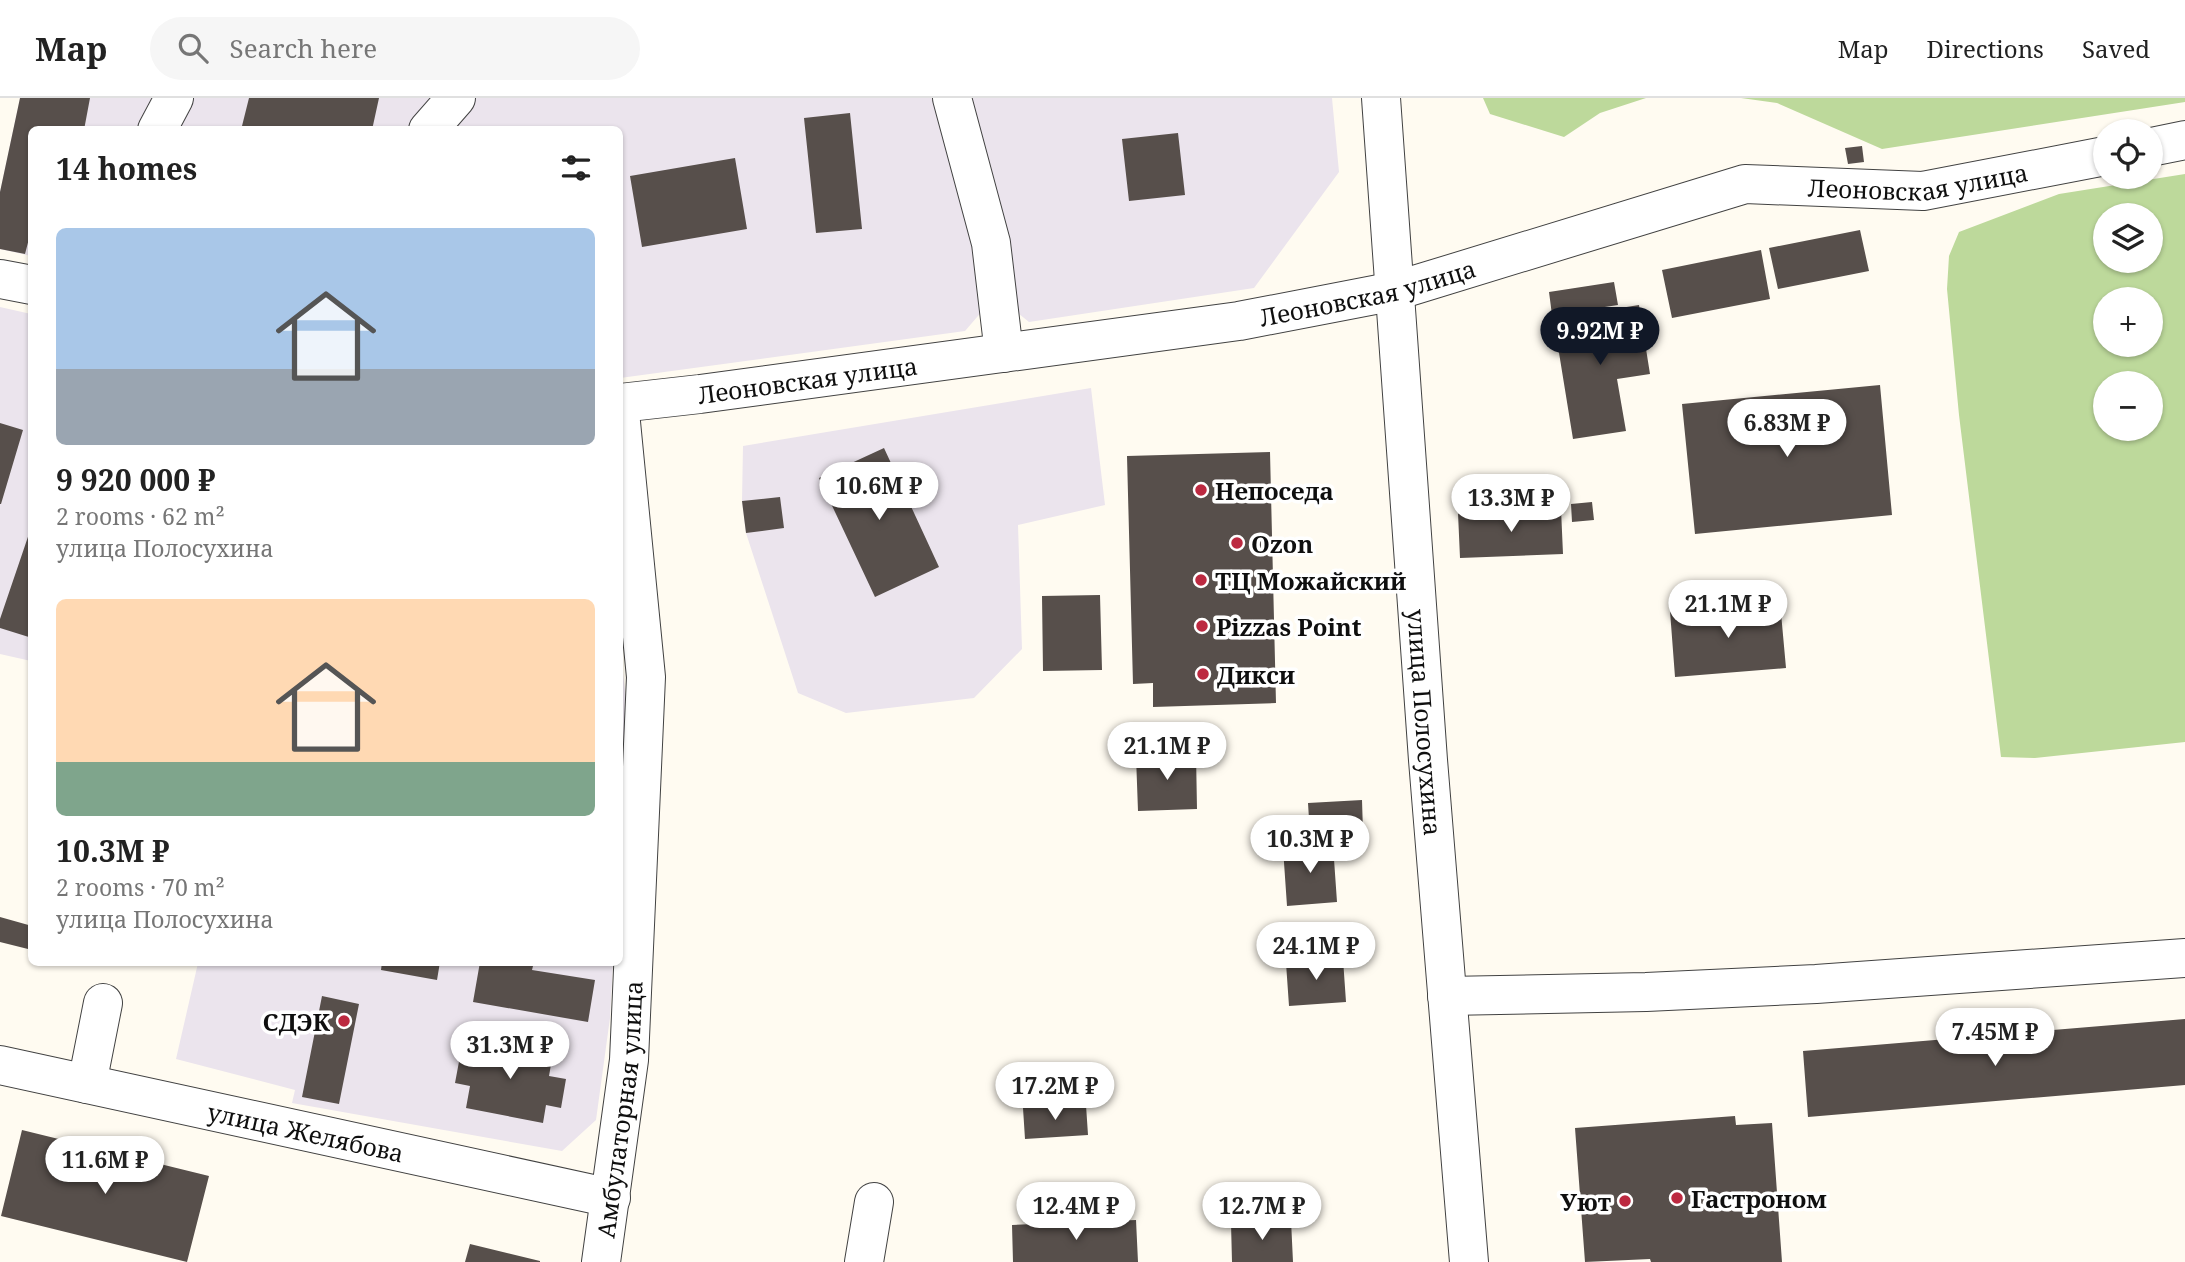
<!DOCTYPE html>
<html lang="en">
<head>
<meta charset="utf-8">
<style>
	:root { --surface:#fff; --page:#f6f6f6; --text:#222; --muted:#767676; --line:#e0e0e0; --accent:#111827 }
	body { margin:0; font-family:"Noto Serif",serif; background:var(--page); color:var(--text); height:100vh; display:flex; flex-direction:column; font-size:26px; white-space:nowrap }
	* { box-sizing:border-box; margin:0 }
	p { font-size:23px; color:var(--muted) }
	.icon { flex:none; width:38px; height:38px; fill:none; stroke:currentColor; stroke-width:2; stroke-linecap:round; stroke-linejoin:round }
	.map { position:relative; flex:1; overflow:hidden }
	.side { position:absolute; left:28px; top:28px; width:595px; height:840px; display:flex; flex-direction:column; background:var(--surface); border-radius:10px; box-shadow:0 2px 5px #0004 }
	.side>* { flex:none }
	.controls { position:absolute; left:2093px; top:21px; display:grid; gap:14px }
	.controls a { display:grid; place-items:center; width:70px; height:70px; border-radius:50%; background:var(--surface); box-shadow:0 2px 5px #0004; font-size:35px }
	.price { position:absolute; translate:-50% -60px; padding:0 16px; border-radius:24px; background:#fff; color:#222; font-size:23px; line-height:46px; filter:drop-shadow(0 2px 4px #0008) }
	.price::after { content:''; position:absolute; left:50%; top:42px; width:21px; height:16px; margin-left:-10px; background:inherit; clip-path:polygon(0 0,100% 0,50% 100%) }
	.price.current { background:var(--accent); color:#fff }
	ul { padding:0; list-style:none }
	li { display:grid; align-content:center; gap:14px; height:371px; padding:0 28px }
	li span { display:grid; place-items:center; height:217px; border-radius:10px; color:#555 }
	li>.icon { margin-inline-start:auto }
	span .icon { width:126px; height:126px; fill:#fffc; stroke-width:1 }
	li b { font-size:30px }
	h2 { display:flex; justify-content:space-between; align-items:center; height:84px; padding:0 28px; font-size:30px }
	header { display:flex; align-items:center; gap:42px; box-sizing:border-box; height:98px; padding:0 35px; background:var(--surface); border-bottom:2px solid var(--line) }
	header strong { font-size:33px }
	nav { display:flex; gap:38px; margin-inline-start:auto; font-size:24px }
	.search { width:490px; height:63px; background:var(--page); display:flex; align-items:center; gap:18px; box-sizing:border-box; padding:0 24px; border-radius:38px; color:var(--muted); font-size:26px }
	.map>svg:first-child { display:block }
	.industrial { fill:#ebe4ed }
	.forest { fill:#bdd99b; fill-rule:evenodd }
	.building { fill:#574f4b }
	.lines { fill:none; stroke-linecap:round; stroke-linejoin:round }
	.minor-casing { stroke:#424242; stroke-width:40 }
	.minor { stroke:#fff; stroke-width:38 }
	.poi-dot { fill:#bc2940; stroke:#fff; stroke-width:2.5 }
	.labels { text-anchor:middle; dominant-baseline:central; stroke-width:7; stroke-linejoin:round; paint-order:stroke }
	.street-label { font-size:24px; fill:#0f0f0f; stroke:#fff }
	.poi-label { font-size:24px; font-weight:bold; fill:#0f0f0f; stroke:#fff; text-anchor:start }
</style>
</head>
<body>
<header>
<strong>Map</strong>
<div class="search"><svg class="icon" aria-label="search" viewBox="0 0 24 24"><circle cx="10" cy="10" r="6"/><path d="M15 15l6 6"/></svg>Search here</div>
<nav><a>Map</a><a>Directions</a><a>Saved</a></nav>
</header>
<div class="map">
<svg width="2185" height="1164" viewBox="0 0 2185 1164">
	<rect width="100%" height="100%" fill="#fffbf1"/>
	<path class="industrial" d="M20 0H1332L1339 74 1254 190 1029 224 1009 208 984 211 965 233 620 280V32H32L31 158 0 151V94Z
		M0 209 31 216V563L0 556Z
		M1091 290 1105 407 1018 427 1022 551 974 600 846 615 798 595 746 435 742 403 743 348Z
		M620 550 627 609 620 746Z
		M198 865H613L610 920 596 1022 562 1053 292 1005 295 992 176 961Z"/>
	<path class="forest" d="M1483 0H1646L1600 15 1564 39 1490 16Z
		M1741 0H2185V4L1882 51 1777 5Z
		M2185 76V644L2035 660 2001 659 1959 317 1947 191 1949 158 1959 134 2059 96ZM2105 117H2151V163H2105ZM2151 201V247H2105V201ZM2105 285H2151V331H2105Z"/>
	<path class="building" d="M20 0H90L84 32H32V129L25 156 0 151V94Z
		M249 0H379L372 32H241Z
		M850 15 862 131 816 135 804 20Z
		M1178 35 1185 97 1129 103 1122 41Z
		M1862 48 1864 64 1848 66 1845 50Z
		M735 60 747 131 642 149 630 78Z
		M1860 132 1869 173 1778 191 1769 150Z
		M1761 152 1770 201 1672 220 1662 172Z
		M1614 184 1618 207 1552 217 1549 194Z
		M1639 207 1650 276 1617 281 1626 333 1573 341 1554 224 1590 218 1589 215Z
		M1880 287 1892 417 1695 436 1682 306Z
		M0 325 23 332 1 406H0Z
		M884 350 939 469 875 499 819 380Z
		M1270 354 1276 605 1153 609V585L1133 586 1127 358Z
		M780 399 784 430 746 435 742 403Z
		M1592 404 1594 422 1572 424 1571 406Z
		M1561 411 1563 456 1460 460 1458 415Z
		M32 427V540L0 530V521Z
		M1100 497 1102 572 1043 573 1042 498Z
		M1780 504 1786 570 1675 579 1670 513Z
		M1196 655 1197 711 1138 713 1136 658Z
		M1362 702 1363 734 1310 737 1308 705Z
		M1333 747 1337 804 1287 808 1283 750Z
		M0 819 32 828 28 851 0 844Z
		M1343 861 1346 904 1289 908 1286 865Z
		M382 864H440L437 882 381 872Z
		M480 864H534L532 872 595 882 588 924 473 904Z
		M322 898 359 906 339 1006 302 999Z
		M2185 921V987L1808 1019 1803 953Z
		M480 941 553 955 549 978 566 981 561 1010 546 1007 543 1025 466 1010 470 988 455 985 461 953 477 956Z
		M1086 1007 1088 1037 1025 1041 1023 1010Z
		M1735 1018 1736 1027 1772 1025 1782 1164H1651L1650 1161 1585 1164 1575 1030Z
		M22 1032 209 1078 187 1164 1 1118Z
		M1136 1122 1138 1164H1013L1012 1127Z
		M1291 1122 1293 1164H1232L1231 1125Z
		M470 1146 540 1163V1164H465Z"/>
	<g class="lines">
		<g class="minor-casing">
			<g id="minor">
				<path d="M952 0 991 145 1004 255"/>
				<path id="s1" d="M1381 0 1428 662 1469 1164"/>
				<path d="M157 32 174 0"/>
				<path d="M428 32 456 0"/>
				<path d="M2151 49 2185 42"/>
				<path d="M0 181 32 187"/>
				<path id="s2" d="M620 305 700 296 1239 223 1395 193 1745 86 1923 93 2105 58"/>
				<path d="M1447 898 1646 894 1816 886 2185 860"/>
				<path id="s3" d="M0 967 611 1100"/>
				<path d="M87 986 103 905"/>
				<path id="s4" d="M601 1164 629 962 646 579 620 314"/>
				<path d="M864 1164 874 1104"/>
			</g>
		</g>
		<use href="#minor" class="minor"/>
	</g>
	<g class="poi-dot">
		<circle cx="1201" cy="392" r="7"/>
		<circle cx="1237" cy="445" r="7"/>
		<circle cx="1201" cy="482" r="7"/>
		<circle cx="1202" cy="528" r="7"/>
		<circle cx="1203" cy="576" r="7"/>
		<circle cx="344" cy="923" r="7"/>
		<circle cx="1677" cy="1100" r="7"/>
		<circle cx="1625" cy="1103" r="7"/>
	</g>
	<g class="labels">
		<g class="street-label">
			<text stroke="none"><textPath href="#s2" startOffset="1323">Леоновская улица</textPath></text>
			<text stroke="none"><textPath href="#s2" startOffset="756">Леоновская улица</textPath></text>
			<text stroke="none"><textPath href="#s2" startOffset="189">Леоновская улица</textPath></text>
			<text stroke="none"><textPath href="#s1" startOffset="626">улица Полосухина</textPath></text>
			<text stroke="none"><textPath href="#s4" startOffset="154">Амбулаторная улица</textPath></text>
			<text stroke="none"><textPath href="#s3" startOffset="313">улица Желябова</textPath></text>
		</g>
		<g class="poi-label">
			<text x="1215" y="392">Непоседа</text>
			<text x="1251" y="445">Ozon</text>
			<text x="1215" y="482">ТЦ Можайский</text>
			<text x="1216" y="528">Pizzas Point</text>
			<text x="1217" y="576">Дикси</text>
			<text x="330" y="923" text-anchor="end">СДЭК</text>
			<text x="1691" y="1100">Гастроном</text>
			<text x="1611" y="1103" text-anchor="end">Уют</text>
		</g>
	</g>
</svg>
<div class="controls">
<a><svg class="icon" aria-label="locate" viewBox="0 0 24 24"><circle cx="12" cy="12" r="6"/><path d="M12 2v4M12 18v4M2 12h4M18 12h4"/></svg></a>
<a><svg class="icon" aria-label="layers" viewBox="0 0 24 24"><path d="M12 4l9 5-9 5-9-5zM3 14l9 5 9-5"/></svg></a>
<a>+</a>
<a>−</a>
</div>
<b class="price current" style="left:1600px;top:269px">9.92M ₽</b>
<b class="price" style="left:1787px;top:361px">6.83M ₽</b>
<b class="price" style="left:879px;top:424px">10.6M ₽</b>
<b class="price" style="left:1511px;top:436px">13.3M ₽</b>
<b class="price" style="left:1728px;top:542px">21.1M ₽</b>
<b class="price" style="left:1167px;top:684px">21.1M ₽</b>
<b class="price" style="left:1310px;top:777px">10.3M ₽</b>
<b class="price" style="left:1316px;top:884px">24.1M ₽</b>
<b class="price" style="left:1995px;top:970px">7.45M ₽</b>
<b class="price" style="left:510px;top:983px">31.3M ₽</b>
<b class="price" style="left:1055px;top:1024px">17.2M ₽</b>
<b class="price" style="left:105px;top:1098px">11.6M ₽</b>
<b class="price" style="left:1076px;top:1144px">12.4M ₽</b>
<b class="price" style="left:1262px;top:1144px">12.7M ₽</b>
<section class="side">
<h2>14 homes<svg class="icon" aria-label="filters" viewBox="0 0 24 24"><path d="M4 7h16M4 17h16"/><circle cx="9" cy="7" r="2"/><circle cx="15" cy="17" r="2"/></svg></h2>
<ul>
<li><span style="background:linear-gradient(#a9c7e8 65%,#9aa5b1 0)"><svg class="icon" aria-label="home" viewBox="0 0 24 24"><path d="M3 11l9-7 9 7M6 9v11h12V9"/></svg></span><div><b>9 920 000 ₽</b><p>2 rooms · 62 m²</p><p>улица Полосухина</p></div></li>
<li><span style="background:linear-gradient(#ffd9b3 75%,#7fa58c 0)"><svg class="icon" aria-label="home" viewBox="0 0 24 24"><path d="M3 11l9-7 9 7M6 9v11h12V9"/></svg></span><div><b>10.3M ₽</b><p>2 rooms · 70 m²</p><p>улица Полосухина</p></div></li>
</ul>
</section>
</div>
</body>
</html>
